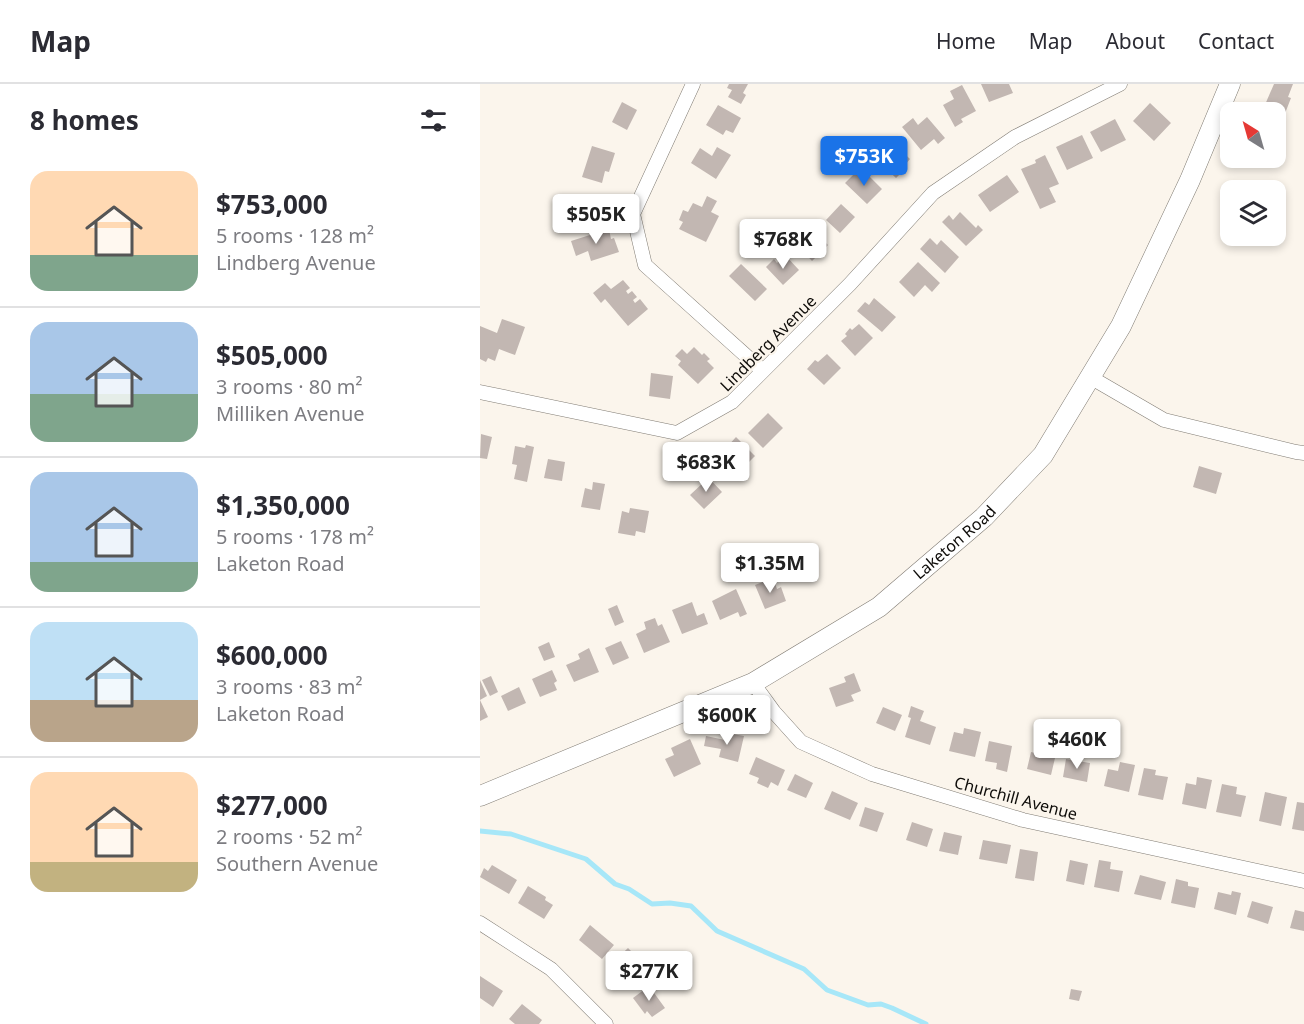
<!DOCTYPE html>
<html lang="en">
<head>
<meta charset="utf-8">
<style>
	:root { --surface:#fff; --page:#f7f7f7; --text:#2b2b33; --muted:#7c7c81; --line:#e1e1e2; --accent:#1a73e8 }
	body { margin:0; font-family:"Noto Sans",sans-serif; background:var(--page); color:var(--text); height:100vh; display:flex; flex-direction:column; font-size:22px; white-space:nowrap }
	* { box-sizing:border-box; margin:0 }
	p { font-size:20px; color:var(--muted) }
	.icon { flex:none; width:33px; height:33px; fill:none; stroke:currentColor; stroke-width:2; stroke-linecap:round; stroke-linejoin:round }
	.map { position:relative; flex:1; overflow:hidden }
	.drawer { display:flex; flex-direction:column; background:var(--surface); width:480px }
	.drawer>* { flex:none }
	.needle { width:39px; rotate:323deg }
	.tools { position:absolute; left:740px; top:18px; display:grid; gap:12px }
	.tools a { display:grid; place-items:center; width:66px; height:66px; border-radius:12px; background:var(--surface); box-shadow:0 3px 9px #0003; font-size:30px }
	.price { position:absolute; translate:-50% -51px; padding:0 14px; border-radius:6px; background:#fff; color:#222; font-size:20px; line-height:39px; filter:drop-shadow(0 2px 3px #0008) }
	.price::after { content:''; position:absolute; left:50%; top:36px; width:18px; height:14px; margin-left:-9px; background:inherit; clip-path:polygon(0 0,100% 0,50% 100%) }
	.price.current { background:var(--accent); color:#fff }
	ul { padding:0; list-style:none }
	li { display:flex; align-items:center; gap:18px; height:150px; padding:0 30px }
	li+li { border-top:2px solid var(--line) }
	li span { display:grid; place-items:center; flex:none; width:168px; height:120px; border-radius:18px; color:#555 }
	li>.icon { margin-inline-start:auto }
	span .icon { width:72px; height:72px; fill:#fffc; stroke-width:1 }
	li b { font-size:26px }
	h2 { display:flex; justify-content:space-between; align-items:center; height:72px; padding:0 30px; font-size:26px }
	header { display:flex; align-items:center; gap:36px; box-sizing:border-box; height:84px; padding:0 30px; background:var(--surface); border-bottom:2px solid var(--line) }
	header strong { font-size:28px }
	nav { display:flex; gap:33px; margin-inline-start:auto; font-size:21px }
	main { display:flex; flex:1; min-height:0 }
	.map>svg:first-child { display:block }
	.lines { fill:none; stroke-linecap:round; stroke-linejoin:round }
	.stream { stroke:#a7e7f8; stroke-width:5 }
	.building { fill:#c2b7b2 }
	.street-casing { stroke:#817c74; stroke-width:15 }
	.secondary-casing { stroke:#817c74; stroke-width:21 }
	.street { stroke:#fff; stroke-width:14 }
	.secondary { stroke:#fff; stroke-width:20 }
	.labels { text-anchor:middle; dominant-baseline:central; stroke-width:4.5; stroke-linejoin:round; paint-order:stroke }
	.street-label { font-size:16px; fill:#0e0c09; stroke:#fbf5ec }
</style>
</head>
<body>
<header>
<strong>Map</strong>
<nav><a>Home</a><a>Map</a><a>About</a><a>Contact</a></nav>
</header>
<main>
<section class="drawer">
<h2>8 homes<svg class="icon" aria-label="filters" viewBox="0 0 24 24"><path d="M4 7h16M4 17h16"/><circle cx="9" cy="7" r="2"/><circle cx="15" cy="17" r="2"/></svg></h2>
<ul>
<li><span style="background:linear-gradient(#ffd9b3 70%,#7fa58c 0)"><svg class="icon" aria-label="home" viewBox="0 0 24 24"><path d="M3 11l9-7 9 7M6 9v11h12V9"/></svg></span><div><b>$753,000</b><p>5 rooms · 128 m²</p><p>Lindberg Avenue</p></div></li>
<li><span style="background:linear-gradient(#a9c7e8 60%,#7fa58c 0)"><svg class="icon" aria-label="home" viewBox="0 0 24 24"><path d="M3 11l9-7 9 7M6 9v11h12V9"/></svg></span><div><b>$505,000</b><p>3 rooms · 80 m²</p><p>Milliken Avenue</p></div></li>
<li><span style="background:linear-gradient(#a9c7e8 75%,#7fa58c 0)"><svg class="icon" aria-label="home" viewBox="0 0 24 24"><path d="M3 11l9-7 9 7M6 9v11h12V9"/></svg></span><div><b>$1,350,000</b><p>5 rooms · 178 m²</p><p>Laketon Road</p></div></li>
<li><span style="background:linear-gradient(#bfe0f5 65%,#b9a48a 0)"><svg class="icon" aria-label="home" viewBox="0 0 24 24"><path d="M3 11l9-7 9 7M6 9v11h12V9"/></svg></span><div><b>$600,000</b><p>3 rooms · 83 m²</p><p>Laketon Road</p></div></li>
<li><span style="background:linear-gradient(#ffd9b3 75%,#c2b280 0)"><svg class="icon" aria-label="home" viewBox="0 0 24 24"><path d="M3 11l9-7 9 7M6 9v11h12V9"/></svg></span><div><b>$277,000</b><p>2 rooms · 52 m²</p><p>Southern Avenue</p></div></li>
</ul>
</section>
<div class="map">
<svg width="824" height="940" viewBox="0 0 824 940">
	<rect width="100%" height="100%" fill="#fbf5ec"/>
	<g class="lines">
		<path class="stream" d="M0 747 31 750 106 775 135 800 149 805 172 820 190 819 211 822 237 847 324 885 347 906 388 921 401 920 412 924 446 940"/>
	</g>
	<path class="building" d="M249 0H268L263 9 266 11 261 20 248 13 252 6 247 4Z
		M501 0H529L533 9 509 18Z
		M794 0H813L808 13 811 14 804 32 784 23Z
		M482 1 496 27 481 35 483 38 475 43 463 21 474 15 470 7Z
		M142 18 157 26 147 46 132 38Z
		M670 19 691 39 674 57 653 37Z
		M238 21 261 34 253 49 246 46 243 51 226 41Z
		M447 33 465 54 458 60 454 55 441 66 422 43 433 34 438 41Z
		M635 35 646 56 621 68 610 48Z
		M602 51 613 74 587 86 576 63Z
		M407 53 430 75 419 88 421 89 416 94 399 78 405 71 397 64Z
		M112 62 135 69 129 88 125 87 122 99 102 93Z
		M237 63 251 71 236 95 211 79 220 64 232 72Z
		M565 71 579 100 569 104 576 118 560 125 541 85 556 79 555 76Z
		M376 88 384 96 389 92 402 105 387 120 365 99Z
		M527 91 539 108 510 128 498 111Z
		M227 112 237 117 231 128 239 132 226 158 199 145 203 138 199 136 203 126 208 128 213 119 222 123Z
		M361 120 375 133 360 149 346 136Z
		M480 128 496 144 498 141 503 146 486 162 462 138 469 131 473 136Z
		M129 145 131 155 134 154 139 168 111 177 108 167 96 172 91 157Z
		M335 148 348 161 332 177 319 163Z
		M450 154 457 161 461 156 479 173 465 189 440 165Z
		M305 171 319 186 303 201 286 183 294 175 297 179Z
		M438 178 460 199 452 208 445 201 434 213 419 198Z
		M261 180 287 205 275 217 249 192Z
		M143 196 150 204 146 207 148 210 152 207 157 213 153 216 155 219 160 215 168 225 148 242 125 215 121 219 113 209 125 199 131 205Z
		M394 214 416 233 402 248 377 227 385 218 389 221Z
		M22 235 45 243 35 271 19 265 15 277 8 274 6 278 0 275V242L17 249Z
		M379 240 393 254 375 272 361 257 367 252 365 250 370 244 372 246Z
		M214 263 222 271 224 269 230 275 227 277 234 284 218 300 198 281 201 277 195 272 202 265 207 270Z
		M347 270 361 284 344 301 327 285 335 276 338 278Z
		M171 289 193 292 190 315 169 312Z
		M288 329 303 344 283 364 268 349Z
		M1 350 12 353 7 375 0 374Z
		M256 353 275 372 257 390 243 376 250 369 246 364Z
		M46 361 54 363 47 398 34 395 37 381 32 380 35 362 45 364Z
		M68 375 85 378 82 397 64 394Z
		M719 382 742 389 736 410 713 403Z
		M225 390 242 408 224 425 210 411 224 398 221 394Z
		M113 398 125 400 120 426 101 423 105 404 112 406Z
		M150 424 169 427 165 449 156 447 155 452 138 449 142 427 149 429Z
		M293 494 297 505 301 503 306 517 285 525 275 501Z
		M256 505 267 530 260 533 258 528 240 536 232 517Z
		M212 518 217 532 224 529 228 540 202 550 192 526Z
		M137 521 144 538 135 542 128 525Z
		M175 534 178 542 182 540 190 558 164 569 156 550 166 545 164 538Z
		M141 557 149 574 133 581 125 564Z
		M69 558 75 573 64 577 58 563Z
		M109 564 119 588 94 598 86 581 100 575 98 570Z
		M72 586 77 597 74 599 77 606 60 613 52 595Z
		M374 589 381 607 371 611 374 617 356 623 349 604 366 598 364 593Z
		M11 592 18 608 10 612 2 596Z
		M0 596 7 612 0 616 8 633 0 637Z
		M39 603 46 619 28 627 21 612Z
		M431 622 444 627 440 637 456 643 450 661 425 653 431 634 428 633Z
		M403 623 422 631 415 647 396 639Z
		M484 644 501 648 495 673 469 667 474 648 483 650Z
		M247 649 264 652 258 678 239 673 241 665 224 662 226 652 245 656Z
		M210 655 221 680 194 693 185 675 194 671 191 664Z
		M509 657 532 662 527 688 516 685 517 679 505 677Z
		M551 668 575 674 571 691 547 685Z
		M276 673 305 686 298 702 291 698 288 704 277 699 279 694 269 690Z
		M586 675 610 679 607 698 583 693Z
		M640 678 655 681 649 708 624 702 628 685 638 687Z
		M664 684 676 686 675 691 688 693 683 716 658 711Z
		M315 690 333 699 326 714 307 706Z
		M717 693 732 696 726 725 702 720 706 699 716 701Z
		M742 700 757 703 756 710 766 712 761 733 736 728Z
		M352 707 378 719 370 736 344 725Z
		M785 708 807 713 801 742 779 737Z
		M817 718 824 719V747L812 745Z
		M385 723 404 729 397 748 379 742Z
		M432 738 453 745 447 763 426 756Z
		M464 748 482 752 478 771 459 767Z
		M503 756 531 761 527 780 499 775Z
		M540 765 558 768 554 797 535 794Z
		M590 776 608 780 604 801 586 797Z
		M619 776 631 778 630 785 643 787 639 808 614 803Z
		M12 781 37 796 29 810 0 793 4 784 8 787Z
		M660 791 686 798 681 816 654 810Z
		M696 795 708 798V802L719 804 715 824 691 819Z
		M48 802 66 813 65 816 73 821 64 835 38 819Z
		M752 807 761 809 756 831 734 825 738 808 751 811Z
		M772 817 793 823 788 840 767 833Z
		M815 826 824 828V847L810 844Z
		M110 841 134 861 122 875 99 856Z
		M148 864 156 872 149 878 161 891 148 904 128 883Z
		M0 892 23 907 13 923 0 914Z
		M169 902 185 924 172 933 167 927 165 930 153 914Z
		M591 905 602 907 599 917 589 915Z
		M42 920 62 936 59 940H35L29 935Z"/>
	<g class="lines">
		<g class="street-casing">
			<path id="street" d="M213 0 153 130 165 181 283 287
				M610 293 684 336 816 368 824 369
				M0 308 197 349 252 318 370 200 453 109 535 53 640 0
				M273 599 294 628 321 658 392 690 543 736 824 797
				M0 839 71 885 126 940"/>
		</g>
		<g class="secondary-casing">
			<g id="secondary">
				<path id="s1" d="M0 712 273 599 399 523 504 433 563 371 641 242 710 96 750 0"/>
			</g>
		</g>
		<use href="#street" class="street"/>
		<use href="#secondary" class="secondary"/>
	</g>
	<g class="labels">
		<g class="street-label">
			<text transform="translate(288 259) rotate(-45)">Lindberg Avenue</text>
			<text stroke="none"><textPath href="#s1" startOffset="542">Laketon Road</textPath></text>
			<text transform="translate(536 714) rotate(15)">Churchill Avenue</text>
		</g>
	</g>
</svg>
<div class="tools">
<a><svg class="needle" viewBox="-14 -14 28 28"><path d="M0-13l5 13h-10z" fill="#e53935"/><path d="M0 13l5-13h-10z" fill="#7c7c81"/></svg></a>
<a><svg class="icon" aria-label="layers" viewBox="0 0 24 24"><path d="M12 4l9 5-9 5-9-5zM3 14l9 5 9-5"/></svg></a>
</div>
<b class="price current" style="left:384px;top:103px">$753K</b>
<b class="price" style="left:116px;top:161px">$505K</b>
<b class="price" style="left:303px;top:186px">$768K</b>
<b class="price" style="left:226px;top:409px">$683K</b>
<b class="price" style="left:290px;top:510px">$1.35M</b>
<b class="price" style="left:247px;top:662px">$600K</b>
<b class="price" style="left:597px;top:686px">$460K</b>
<b class="price" style="left:169px;top:918px">$277K</b>
</div>
</main>
</body>
</html>
